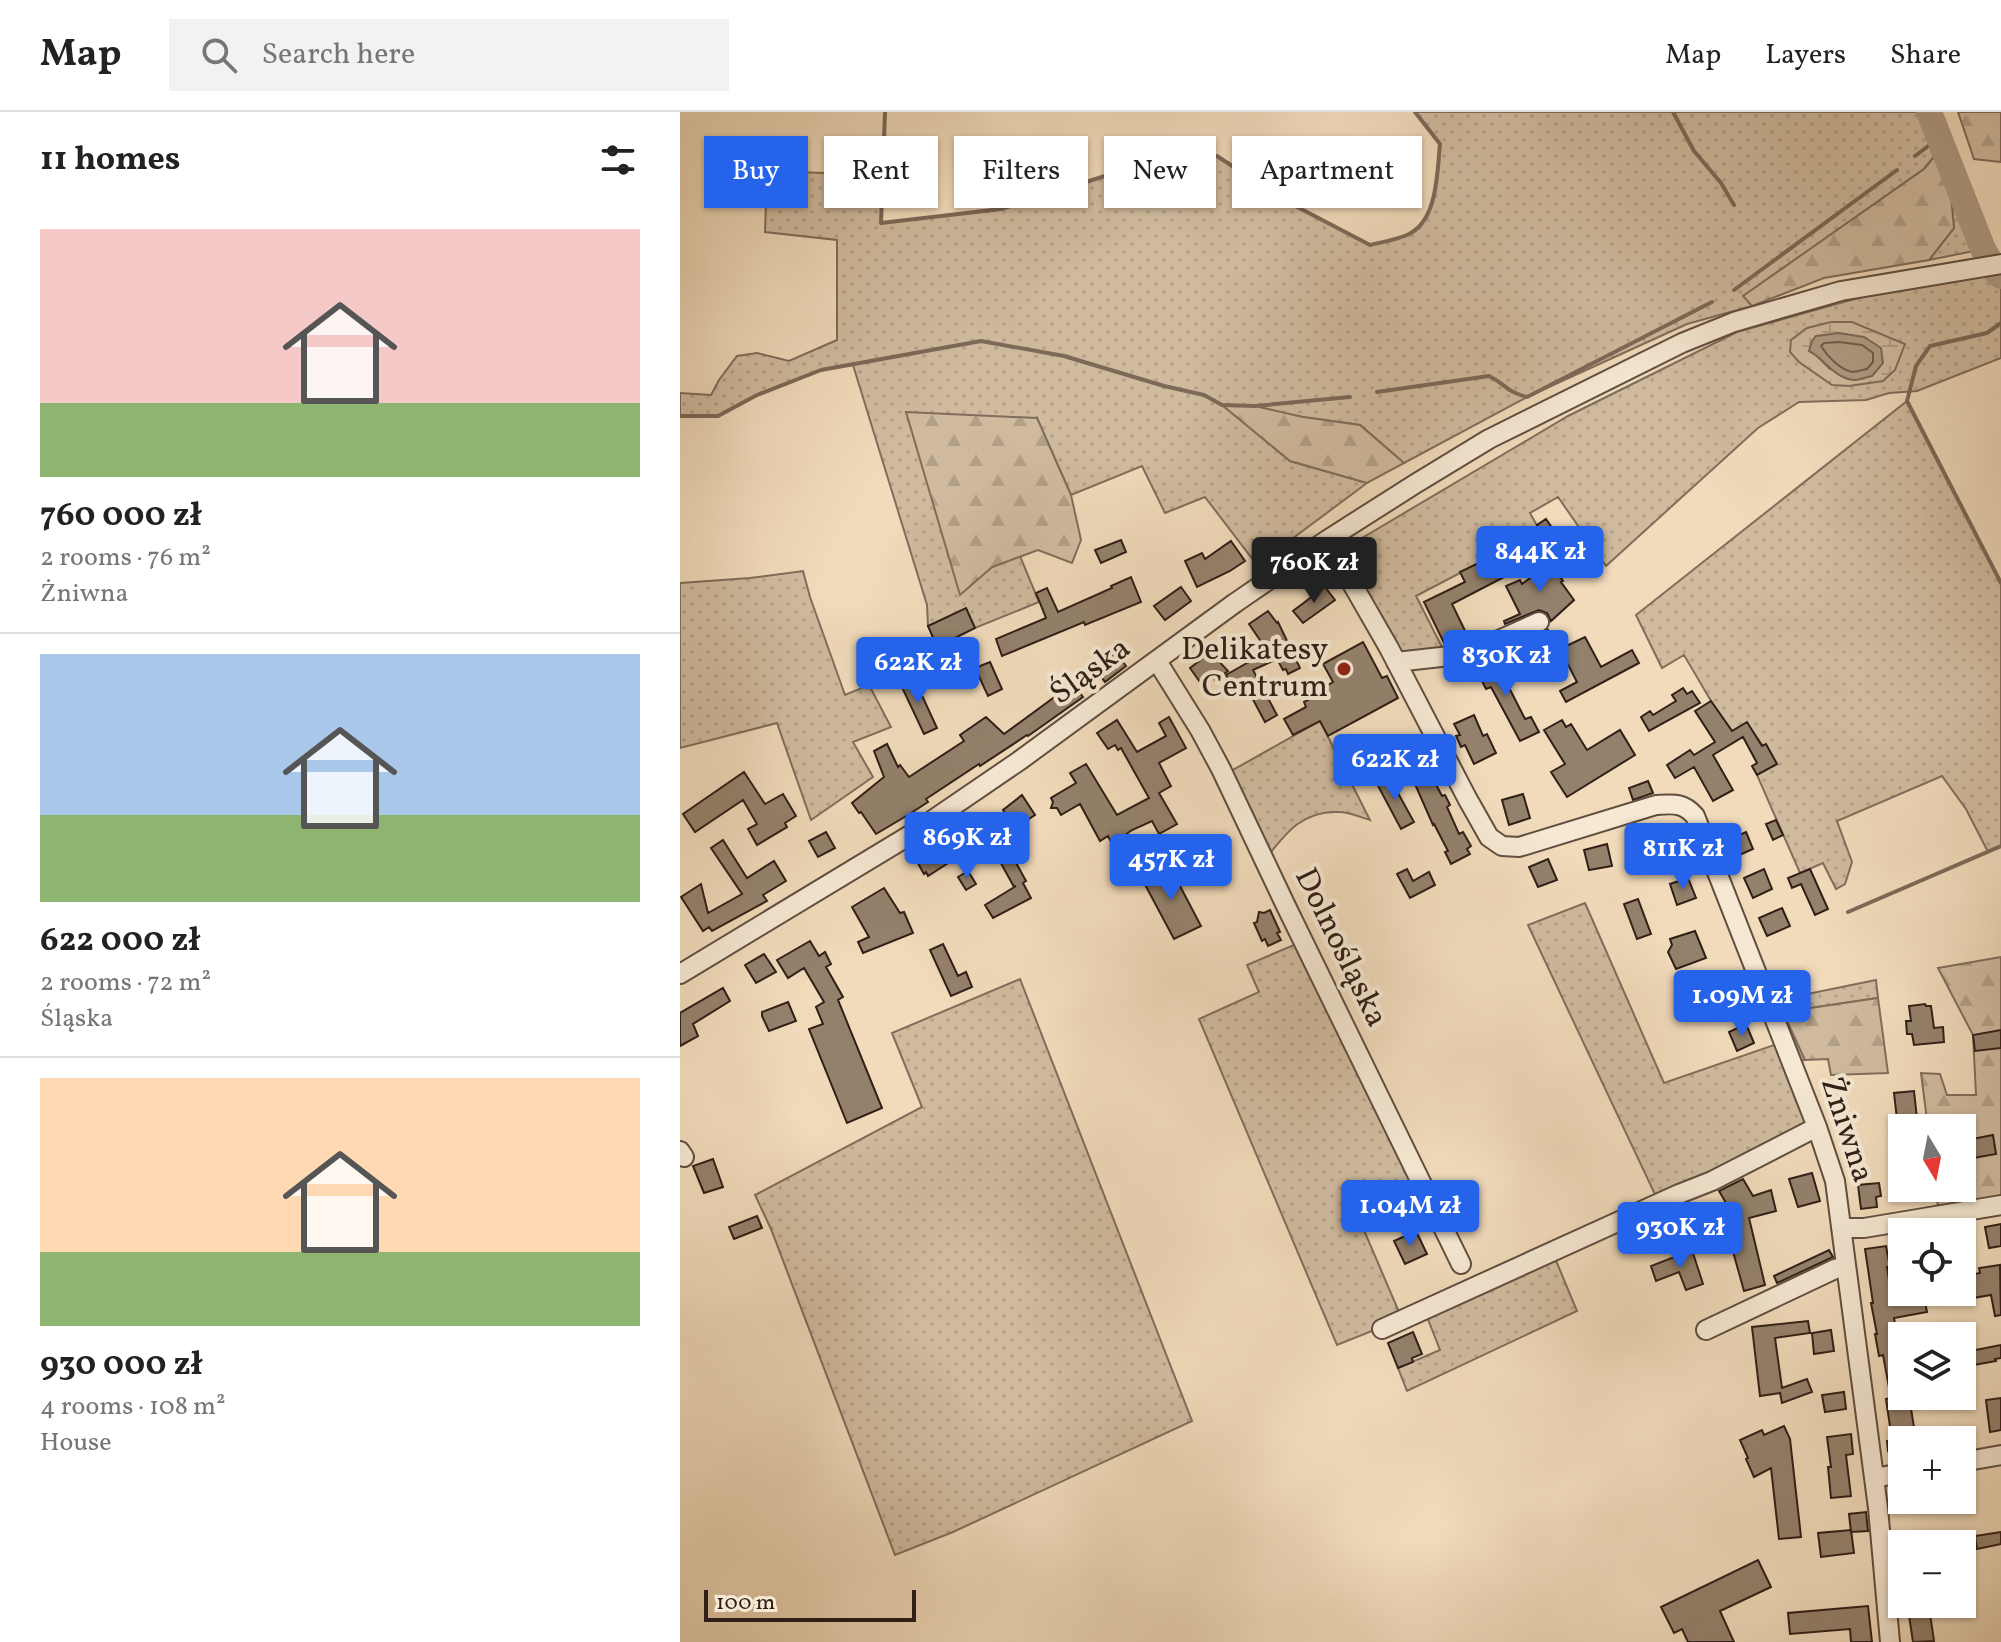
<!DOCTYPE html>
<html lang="en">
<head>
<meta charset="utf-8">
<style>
	:root { --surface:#fff; --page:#f2f2f2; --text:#222; --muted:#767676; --line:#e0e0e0; --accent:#2563eb }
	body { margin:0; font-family:Vollkorn,serif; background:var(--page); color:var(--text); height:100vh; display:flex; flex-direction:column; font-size:30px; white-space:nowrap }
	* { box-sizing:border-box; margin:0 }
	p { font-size:26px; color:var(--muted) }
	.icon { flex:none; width:44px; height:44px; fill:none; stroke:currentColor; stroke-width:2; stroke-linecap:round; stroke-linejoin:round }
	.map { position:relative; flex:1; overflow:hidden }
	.sheet { display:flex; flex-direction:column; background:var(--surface); width:680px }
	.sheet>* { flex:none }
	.banner { position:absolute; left:24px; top:24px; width:760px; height:72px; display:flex; gap:16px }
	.needle { width:52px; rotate:170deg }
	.fabs { position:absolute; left:1208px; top:1002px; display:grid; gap:16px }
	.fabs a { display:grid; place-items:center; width:88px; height:88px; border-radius:0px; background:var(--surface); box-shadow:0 2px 6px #0004; font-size:40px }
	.scale { position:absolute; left:24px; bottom:20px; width:212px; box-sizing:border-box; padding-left:8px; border:4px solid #301f17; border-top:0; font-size:22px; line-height:28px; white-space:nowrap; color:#301f17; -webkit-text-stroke:6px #f6e8d3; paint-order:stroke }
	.price { position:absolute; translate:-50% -68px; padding:0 18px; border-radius:8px; background:var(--accent); color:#fff; font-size:26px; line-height:52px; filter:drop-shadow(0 2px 4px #0008) }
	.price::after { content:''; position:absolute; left:50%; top:48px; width:24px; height:18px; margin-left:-12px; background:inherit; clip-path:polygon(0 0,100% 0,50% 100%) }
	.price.current { background:#222; color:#fff }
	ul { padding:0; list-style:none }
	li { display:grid; align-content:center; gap:16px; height:424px; padding:0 40px }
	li+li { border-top:2px solid var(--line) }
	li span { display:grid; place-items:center; height:248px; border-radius:0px; color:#555 }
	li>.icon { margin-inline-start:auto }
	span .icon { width:144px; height:144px; fill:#fffc; stroke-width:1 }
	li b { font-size:34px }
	h2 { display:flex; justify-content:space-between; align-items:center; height:96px; padding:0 40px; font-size:34px }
	.tag { padding:0 28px; border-radius:0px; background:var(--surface); box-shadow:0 2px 6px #0004; font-size:28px; line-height:72px }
	.tag.current { background:var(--accent); color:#fff }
	header { display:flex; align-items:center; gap:48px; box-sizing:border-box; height:112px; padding:0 40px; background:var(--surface); border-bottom:2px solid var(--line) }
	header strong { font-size:38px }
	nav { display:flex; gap:44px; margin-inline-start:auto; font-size:28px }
	.search { width:560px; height:72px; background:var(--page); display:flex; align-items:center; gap:20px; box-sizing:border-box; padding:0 28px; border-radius:0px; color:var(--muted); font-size:30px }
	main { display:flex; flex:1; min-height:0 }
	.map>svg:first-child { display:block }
	.grass { fill:url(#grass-dots); stroke:#806d5b; stroke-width:2 }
	.forest { fill:url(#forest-firs); stroke:#806d5b; stroke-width:2 }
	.wetland { fill:url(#wetland-marsh); stroke:#806d5b; stroke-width:2; fill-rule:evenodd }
	.water { fill:#af9b83; stroke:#7c6958; stroke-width:2 }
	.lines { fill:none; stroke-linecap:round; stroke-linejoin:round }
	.shore { stroke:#705d4d; stroke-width:2 }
	.stream { stroke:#7c6958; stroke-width:4 }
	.river { stroke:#af9b83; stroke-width:26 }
	.building { fill:#94816c; stroke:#301f17; stroke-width:2 }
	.minor-casing { stroke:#604e40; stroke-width:22 }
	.minor { stroke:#f6e8d3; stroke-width:18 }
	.poi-dot { fill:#8f2418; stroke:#f6e8d3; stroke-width:3 }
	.labels { text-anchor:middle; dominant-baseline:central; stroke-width:8; stroke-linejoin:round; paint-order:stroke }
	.poi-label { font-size:32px; fill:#301f17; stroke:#f6e8d3; text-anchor:end }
	.street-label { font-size:32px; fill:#301f17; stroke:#f6e8d3 }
</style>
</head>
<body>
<header>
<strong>Map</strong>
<div class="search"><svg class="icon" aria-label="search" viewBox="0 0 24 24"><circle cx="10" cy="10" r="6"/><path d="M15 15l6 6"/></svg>Search here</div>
<nav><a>Map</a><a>Layers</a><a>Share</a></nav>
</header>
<main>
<section class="sheet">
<h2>11 homes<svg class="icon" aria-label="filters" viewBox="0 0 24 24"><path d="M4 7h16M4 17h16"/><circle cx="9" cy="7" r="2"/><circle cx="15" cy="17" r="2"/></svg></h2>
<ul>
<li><span style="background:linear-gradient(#f6c9c9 70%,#8fb573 0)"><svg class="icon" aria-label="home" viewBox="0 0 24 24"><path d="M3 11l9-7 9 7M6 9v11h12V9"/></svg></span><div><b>760 000 zł</b><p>2 rooms · 76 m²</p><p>Żniwna</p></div></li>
<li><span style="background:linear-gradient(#a9c7e8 65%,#8fb573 0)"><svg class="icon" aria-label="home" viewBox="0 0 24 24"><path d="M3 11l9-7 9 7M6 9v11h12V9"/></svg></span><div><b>622 000 zł</b><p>2 rooms · 72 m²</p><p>Śląska</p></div></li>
<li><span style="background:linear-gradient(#ffd9b3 70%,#8fb573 0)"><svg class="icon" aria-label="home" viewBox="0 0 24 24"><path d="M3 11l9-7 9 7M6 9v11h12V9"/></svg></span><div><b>930 000 zł</b><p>4 rooms · 108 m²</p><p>House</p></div></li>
</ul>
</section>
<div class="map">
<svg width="1321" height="1530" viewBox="0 0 1321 1530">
	<defs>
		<pattern id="grass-dots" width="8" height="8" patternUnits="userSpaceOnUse" patternTransform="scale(2)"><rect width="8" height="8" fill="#d0bb9f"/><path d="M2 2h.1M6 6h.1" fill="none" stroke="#b3a088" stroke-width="1.8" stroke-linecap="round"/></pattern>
		<pattern id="forest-firs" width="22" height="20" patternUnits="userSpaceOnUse" patternTransform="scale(2)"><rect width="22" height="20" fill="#d0bb9f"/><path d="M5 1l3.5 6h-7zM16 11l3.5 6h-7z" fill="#b3a088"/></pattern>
		<pattern id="wetland-marsh" width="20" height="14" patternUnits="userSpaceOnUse" patternTransform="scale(2)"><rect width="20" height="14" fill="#d0bb9f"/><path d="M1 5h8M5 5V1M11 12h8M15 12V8" fill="none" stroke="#b3a088"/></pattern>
	</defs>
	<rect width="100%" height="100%" fill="#f1dbbb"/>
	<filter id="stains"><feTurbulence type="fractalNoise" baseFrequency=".0025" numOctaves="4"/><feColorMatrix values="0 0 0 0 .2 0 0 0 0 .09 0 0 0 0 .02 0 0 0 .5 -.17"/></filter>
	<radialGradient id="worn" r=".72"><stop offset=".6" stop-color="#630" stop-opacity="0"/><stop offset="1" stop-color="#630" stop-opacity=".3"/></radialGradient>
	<path class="grass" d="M735 0H1237L1254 45 1244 57 1064 184 1072 194 1007 212 847 285 724 351 680 313 544 294 610 349 687 371 577 453 525 385 485 401 462 354 391 383 357 306 280 482 312 455 340 444 359 490 295 516 286 497 248 514 247 493 173 253 141 258 77 283 38 304H0V281L31 283 39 268 57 244 77 241 109 249 157 228V128L85 120 87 59 203 63 201 111 321 97 377 78 485 45 537 44 604 88 690 133C702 130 716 128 727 123 758 110 757 60 760 32Z
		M1271 83 1294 139 1249 148 1274 116Z
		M1313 162 1321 169V246L1237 279 1209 281 1186 288 1119 290 1078 316 926 454 878 385 850 401 860 419 736 484 767 545 716 550 655 442 888 304 1057 220 1203 179Z
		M1227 289 1321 471V734L1308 740 1286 697 1262 664 1157 709 1172 750 1165 772 1156 777 1143 751 1120 761 1077 663 1096 652 1073 620 1052 619 1031 589 1004 543 982 556 956 503Z
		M123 459 130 485 165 583 189 573 211 615 173 630 193 665 131 708 97 611 0 636V471L70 466Z
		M640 609 690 708C680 705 669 700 659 700 622 698 605 722 584 749L544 663Z
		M905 791 984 971 1103 930 1088 890 1196 868 1198 886 1103 900 1125 948 1112 949 1137 1015 979 1091 848 813Z
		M621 830 737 1079 680 1109 722 1207 657 1233 519 907 579 880 567 853Z
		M340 867 512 1309 273 1420 215 1443 91 1117 75 1083 242 995 212 921Z
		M872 1139 897 1199 727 1279 718 1256 760 1238 744 1197Z"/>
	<path class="forest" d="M1278 0H1321V50L1294 47Z
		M1254 45 1271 83 1274 116 1249 148 1144 166 1072 194 1063 184 1244 57Z
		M542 293 575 294 623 305 680 313 724 351 687 371 610 349Z
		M226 300 357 306 391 383 401 428 392 451 358 438 312 455 280 483Z
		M1321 845V1085L1258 1096 1256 1076H1282V1016H1248L1241 961 1260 962 1267 983H1296L1293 923 1258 856Z
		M1198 886 1208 961 1151 963 1148 947 1125 948 1103 900Z"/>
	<path class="wetland" d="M1151 210H1172L1225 232 1215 258 1203 269 1169 274 1152 273 1119 250 1110 240 1111 228 1127 216ZM1129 239 1192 264 1150 257 1134 241Z"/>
	<path class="water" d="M1159 221 1184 225 1201 236 1203 251 1192 264C1187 265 1179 268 1173 268 1154 266 1144 246 1129 239L1132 229 1136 224Z"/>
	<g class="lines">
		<path class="shore" d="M1159 230 1182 233 1193 241V250L1187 257C1187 257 1174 260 1173 260 1160 258 1147 244 1141 234L1144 231Z"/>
		<path class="stream" d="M205 0 201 111 321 97 485 45 537 44 604 88 690 133C702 130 716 128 727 123 758 110 757 60 760 32L735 0
			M993 0 1014 39 1041 71 1054 93
			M1235 44 1259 26
			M1054 178 1217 58
			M1321 211 1307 221 1250 234 1236 254 1227 289 1321 471
			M697 280 809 264C826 272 826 280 847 285L1032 190
			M0 304H38L77 283 141 258 301 229 384 244 484 274 524 283 542 293 575 294 670 285
			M1168 800 1321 734"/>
		<path class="river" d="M1249 0 1303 137 1315 159 1321 164"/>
	</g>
	<path class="building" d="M866 407 888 439 878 445 857 413Z
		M441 428 446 440 421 451 415 438Z
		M551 429 565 449 550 459 517 475 505 449 522 441 525 447Z
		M815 443 826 464 772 492 789 527 776 531 765 533 744 490 785 470 780 460Z
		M870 451 883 469 881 470 894 488 871 509 867 501 859 498 825 512 824 509 840 502 826 474 840 468 842 472Z
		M451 465 461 490 405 513 404 510 322 544 316 527 366 506 356 481 367 476 378 500 432 476 431 474Z
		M501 475 511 489 485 508 474 494Z
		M645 475 655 488 623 511 613 499Z
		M286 496 295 516 257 535 248 514Z
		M588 499 597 511 598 510 620 556 608 562 606 557 603 558 597 547 573 558 597 603 585 610 569 580 560 586 546 563 586 540 583 534H584L569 512Z
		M868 518 871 530 832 542 829 536Z
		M905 525 921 555 952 538 959 551 886 590 880 579 897 570 880 537Z
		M683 530 702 566 707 564 718 586 648 624 640 609 613 623 604 607 626 595 624 590 639 582 638 579 653 570 643 552Z
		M436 540 446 554 425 570 414 555Z
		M533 543 548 559 535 568 531 562 520 570 510 556 526 544 528 547Z
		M813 544 845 607 851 605 859 620 840 629 811 575 806 577 798 561 800 560 796 552Z
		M310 550 322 577 308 584 295 556Z
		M233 564 257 616 244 622 220 571Z
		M388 565 403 585 348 624 347 623 300 654 299 652 246 687 248 690 228 703 196 722 181 700 179 701 172 691 204 665 194 639 207 632 218 655 220 653 229 665 284 629 280 623 306 605 324 622 380 581 375 573Z
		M1003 576 1007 582 1012 579 1020 591 969 619 961 605 970 599 973 603 996 589 992 583Z
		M1031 589 1052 619 1067 610 1082 634 1086 632 1097 652 1077 663 1072 654 1077 651 1063 625 1033 643 1053 678 1033 689 1014 655 995 666 987 653 1010 638 1014 643 1035 630 1015 599Z
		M794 603 803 624 807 622 816 641 794 652 785 633 781 635 776 624 780 623 774 612Z
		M489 605 506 636 479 651 491 674 479 681 497 712 479 722 472 709 452 718 432 732 428 724 420 729 400 692 381 703 377 696H371L373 690 371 686 396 671 390 661 406 652 437 703 469 686 441 636 438 638 435 633 428 637 417 621 437 608 457 640 486 624 479 611Z
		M882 608 886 615 891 612 907 638 940 618 955 643 887 685 871 660 885 652 864 618Z
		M748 644 753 655 748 657 762 684 765 683 770 693 767 695 779 722 783 720 791 734 787 737 790 742 771 752 765 740 768 739 754 712 753 713 727 654Z
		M64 660 85 692 103 682 116 704 105 711 107 715 77 733 68 717 77 712 63 688 15 720 3 702Z
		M708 663 734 710 721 717 696 670Z
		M968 669 973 681 953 688 949 676Z
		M843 682 850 706 829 713 822 688Z
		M342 683 355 703 335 716 323 698Z
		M303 706 313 722 248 764 246 760 244 762 235 746Z
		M1096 708 1103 723 1093 728 1086 712Z
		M993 715 1001 740 963 750 956 724Z
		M146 720 155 736 138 745 129 729Z
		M1066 720 1073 737 1055 745 1048 728Z
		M43 728 67 766 94 749 106 769 83 783 87 789 32 819 29 815 23 819 1 785 21 772 28 801 62 782 31 736Z
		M927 732 932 754 909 758 904 738Z
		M329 738 346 769 343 771 351 786 313 806 305 793 336 774 334 775 317 744Z
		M868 747 877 768 858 775 849 755Z
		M489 753 521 814 494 827 462 767Z
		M727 757 733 769 749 760 755 773 730 786 717 762Z
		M1084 757 1092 777 1073 786 1064 766Z
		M1130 757 1148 797 1135 803 1121 772 1112 776 1108 766Z
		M288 759 296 772 286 778 278 765Z
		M1008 766 1016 786 997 793 990 772Z
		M204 776 220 801 224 800 233 821 183 841 178 830 189 825 172 795Z
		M958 787 971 822 957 827 944 792Z
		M1102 796 1110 814 1087 824 1079 806Z
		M590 798 600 820 597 821 601 828 588 834 585 827 582 829 574 811 577 810 579 800 584 801Z
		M1015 819 1026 846 996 857 988 840 992 833 990 827Z
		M130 829 139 844 145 840 151 852 146 855 163 885 158 888 202 996 167 1011 129 917 143 912 136 895 144 890 124 856 108 866 97 848Z
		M263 832 278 864 286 860 292 875 271 884 250 838Z
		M84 842 96 860 76 871 65 853Z
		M1043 866 1055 890 1032 899 1023 874Z
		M43 876 50 889 13 912 18 924 0 934V901Z
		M108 890 116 909 89 919 82 904V900Z
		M1245 892 1246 894H1251L1254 916 1263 915 1264 930 1234 933 1232 922H1227L1226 909H1231L1229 894Z
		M1066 912 1074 931 1057 939 1049 920Z
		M1321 918V936L1295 939 1293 923Z
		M1234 979 1238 1016H1218L1214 981Z
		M1313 1023 1316 1042 1282 1048V1029Z
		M33 1047 43 1075 24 1081 13 1054Z
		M1132 1061 1140 1089 1118 1095 1109 1067Z
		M1063 1067 1073 1084 1091 1078 1096 1099 1069 1106 1085 1173 1064 1179 1040 1093 1046 1091 1039 1079Z
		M1199 1071 1201 1084 1196 1085 1197 1095 1181 1097 1178 1073Z
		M1235 1076H1252L1253 1086 1236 1088Z
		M77 1104 82 1116 54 1127 49 1115Z
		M1321 1112V1134L1309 1136 1305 1115Z
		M736 1119 747 1142 725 1152 714 1129Z
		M1206 1134 1210 1155H1207L1212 1186 1243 1181 1247 1200 1214 1206 1222 1253V1284H1229L1236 1328H1222V1337L1208 1339 1207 1329 1212 1328 1206 1287 1211 1286 1203 1243 1199 1244 1195 1222H1197L1191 1191H1193L1185 1137Z
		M1012 1138 1023 1172 1006 1178 999 1160 976 1169 971 1154Z
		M1149 1138 1153 1145 1097 1171 1094 1164Z
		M1320 1153 1321 1203 1315 1204 1311 1183 1293 1186 1289 1163 1300 1161 1299 1156Z
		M1128 1209 1130 1221 1095 1226 1102 1276 1127 1267 1132 1280 1102 1291 1100 1281 1080 1284 1072 1215Z
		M1151 1218 1154 1239 1134 1242 1132 1221Z
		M733 1220 742 1242 732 1246 733 1250 718 1256 708 1231Z
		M1321 1233V1246L1315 1247 1316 1249 1288 1254 1285 1240Z
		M1164 1280 1166 1297 1145 1300 1142 1283Z
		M1321 1286V1318L1310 1320 1306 1288Z
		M1104 1314 1110 1327 1121 1425 1099 1427 1091 1356 1074 1365 1066 1347 1068 1346 1060 1328 1082 1318 1084 1323Z
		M1171 1322 1173 1342 1166 1343 1171 1384 1151 1386 1148 1355H1151L1147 1325Z
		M1186 1400 1188 1419 1171 1420 1169 1402Z
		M1171 1418 1174 1441 1141 1445 1138 1421Z
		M1244 1420 1246 1432H1213V1425Z
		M1321 1420V1432L1297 1437 1295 1424Z
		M1078 1448 1091 1475 1040 1499 1054 1530H1008L1002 1517 994 1521 981 1495Z
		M1188 1494 1192 1530H1171L1170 1517 1110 1522 1108 1501Z
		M1249 1495 1254 1529 1233 1530 1228 1497Z"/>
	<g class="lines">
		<g class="minor-casing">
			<path id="minor" d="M647 428 709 536 787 686 809 725 822 734 839 735 976 693C993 692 1003 690 1015 704L1137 1015 1155 1069 1198 1396 1210 1530
				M477 549 520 618 541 657 606 794 781 1152
				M716 550 779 543 810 532 859 510
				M0 862 235 720 339 649 555 491 647 428 735 372 809 327 1002 231 1054 210 1161 179 1321 152
				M0 1039 4 1045
				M1161 1116H1184L1321 1093
				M702 1217 999 1082 1032 1069 1137 1015
				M1026 1218 1155 1157 1166 1154
				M1282 1350 1321 1343
				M1194 1366 1222 1361"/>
		</g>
		<use href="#minor" class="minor"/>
	</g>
	<circle class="poi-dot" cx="664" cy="557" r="8"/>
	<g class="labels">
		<g class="poi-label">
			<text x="648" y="539">Delikatesy<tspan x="648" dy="37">Centrum</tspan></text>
		</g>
		<g class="street-label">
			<text transform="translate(411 560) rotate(-36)">Śląska</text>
			<text transform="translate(660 836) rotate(64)">Dolnośląska</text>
			<text transform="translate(1166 1018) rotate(72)">Żniwna</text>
		</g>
	</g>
	<rect width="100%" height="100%" filter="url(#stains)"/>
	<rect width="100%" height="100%" fill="url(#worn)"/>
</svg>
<div class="fabs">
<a><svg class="needle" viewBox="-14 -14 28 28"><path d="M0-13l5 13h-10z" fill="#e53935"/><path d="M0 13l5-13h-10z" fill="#767676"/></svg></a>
<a><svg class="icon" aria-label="locate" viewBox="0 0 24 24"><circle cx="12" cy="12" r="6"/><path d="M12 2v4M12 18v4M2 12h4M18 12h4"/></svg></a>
<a><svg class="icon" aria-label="layers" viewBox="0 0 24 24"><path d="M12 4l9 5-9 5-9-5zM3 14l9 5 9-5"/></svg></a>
<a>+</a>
<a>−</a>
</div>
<div class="scale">100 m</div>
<b class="price" style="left:860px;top:482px">844K zł</b>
<b class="price current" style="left:634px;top:493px">760K zł</b>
<b class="price" style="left:826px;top:586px">830K zł</b>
<b class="price" style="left:238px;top:593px">622K zł</b>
<b class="price" style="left:715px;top:690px">622K zł</b>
<b class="price" style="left:287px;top:768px">869K zł</b>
<b class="price" style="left:1003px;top:779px">811K zł</b>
<b class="price" style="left:491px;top:790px">457K zł</b>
<b class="price" style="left:1062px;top:926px">1.09M zł</b>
<b class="price" style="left:730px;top:1136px">1.04M zł</b>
<b class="price" style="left:1000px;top:1158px">930K zł</b>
<div class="banner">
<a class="tag current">Buy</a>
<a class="tag">Rent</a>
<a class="tag">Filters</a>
<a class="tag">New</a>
<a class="tag">Apartment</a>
</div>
</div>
</main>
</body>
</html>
